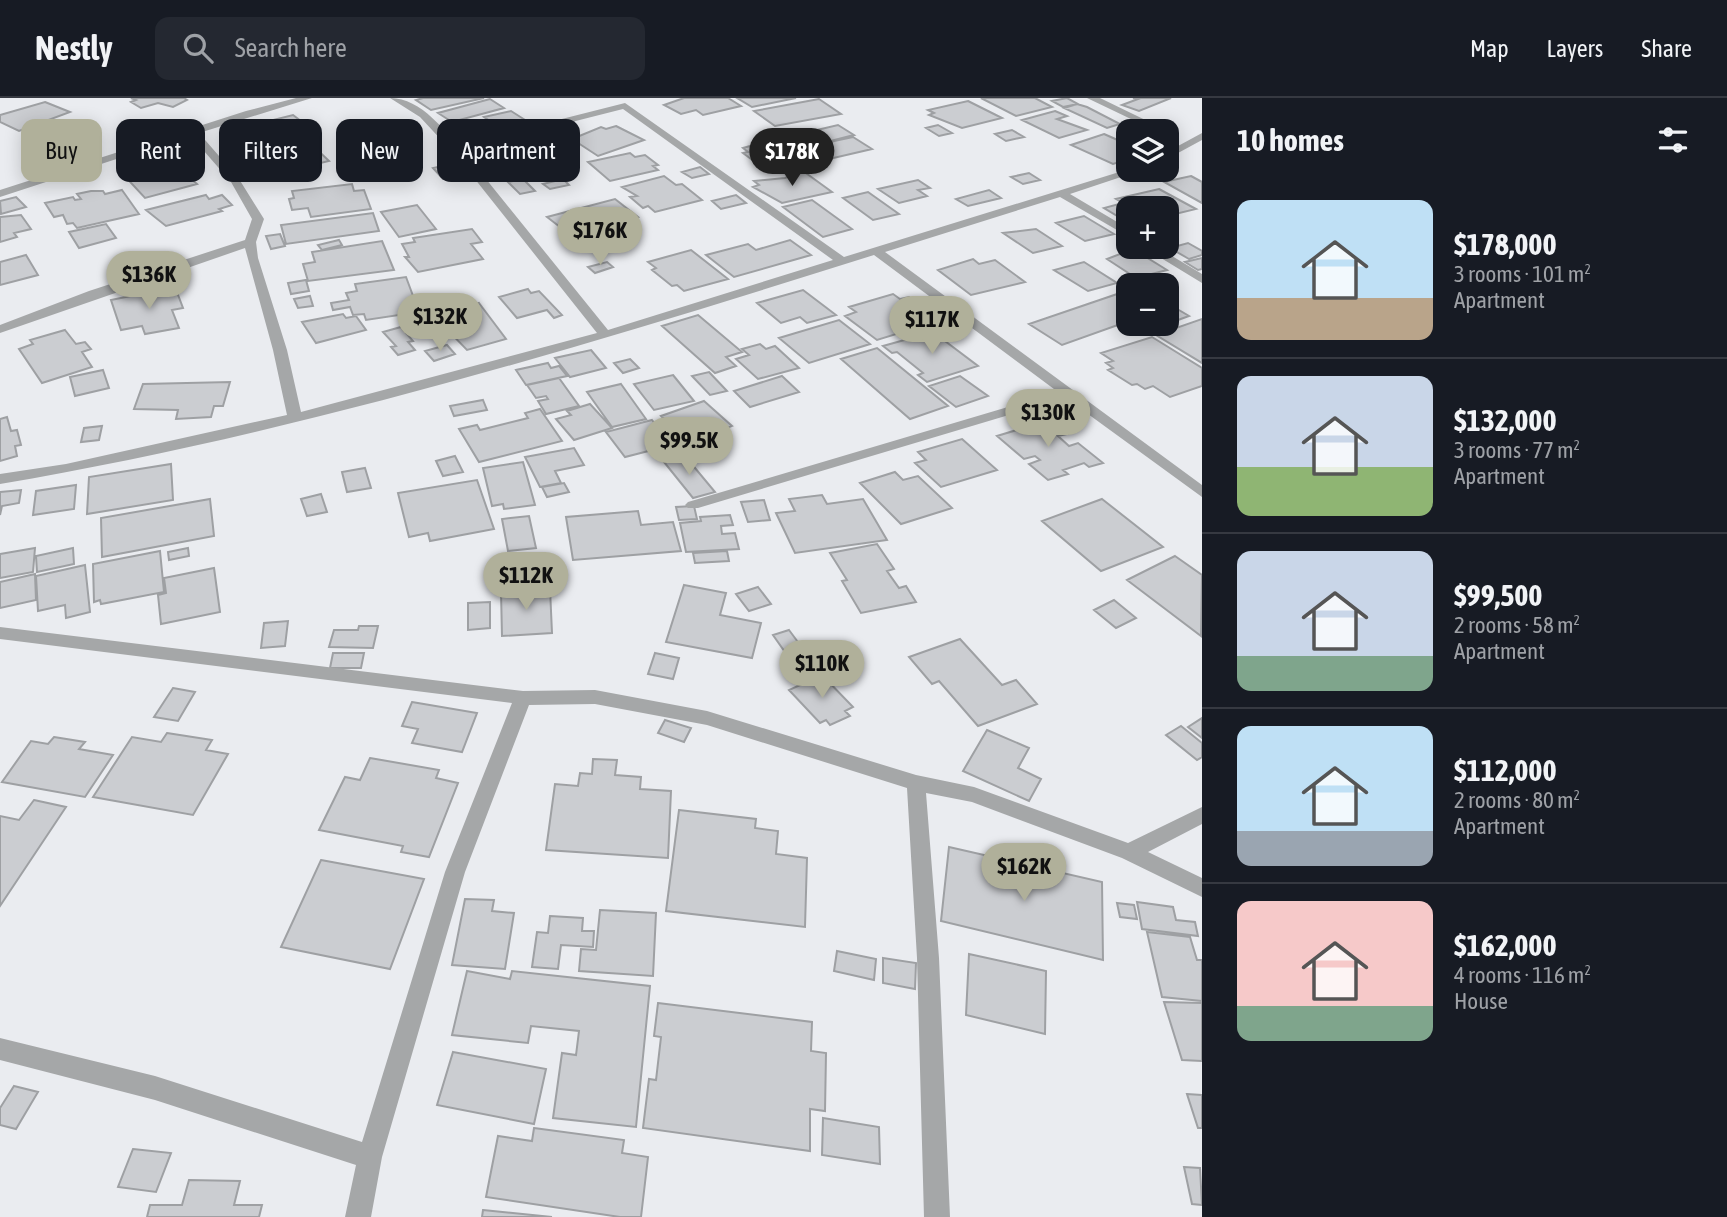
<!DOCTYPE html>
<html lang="en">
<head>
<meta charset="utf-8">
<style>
	:root { --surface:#171b24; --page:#242831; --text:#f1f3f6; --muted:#9ea1a6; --line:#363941; --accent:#b0b09a }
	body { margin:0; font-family:"Asap Condensed",sans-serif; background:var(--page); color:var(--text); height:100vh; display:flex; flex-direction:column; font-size:26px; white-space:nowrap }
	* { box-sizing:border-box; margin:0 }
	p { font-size:23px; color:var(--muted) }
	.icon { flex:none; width:38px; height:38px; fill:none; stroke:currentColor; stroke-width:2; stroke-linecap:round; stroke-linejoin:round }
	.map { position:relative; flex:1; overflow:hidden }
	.panel { display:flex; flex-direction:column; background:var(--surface); width:525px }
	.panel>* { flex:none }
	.guide { position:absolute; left:21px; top:21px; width:665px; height:63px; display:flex; gap:14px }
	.fabs { position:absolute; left:1116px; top:21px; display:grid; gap:14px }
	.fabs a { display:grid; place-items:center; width:63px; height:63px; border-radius:14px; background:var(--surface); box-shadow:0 4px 18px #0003; font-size:35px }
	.price { position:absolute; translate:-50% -60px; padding:0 16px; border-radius:24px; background:var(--accent); color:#111; font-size:23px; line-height:46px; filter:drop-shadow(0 2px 4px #0008) }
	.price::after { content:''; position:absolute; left:50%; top:42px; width:21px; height:16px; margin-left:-10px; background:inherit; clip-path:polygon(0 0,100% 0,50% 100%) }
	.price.current { background:#222; color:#fff }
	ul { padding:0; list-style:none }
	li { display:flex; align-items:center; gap:21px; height:175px; padding:0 35px }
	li+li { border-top:2px solid var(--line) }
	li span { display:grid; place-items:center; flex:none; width:196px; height:140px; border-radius:14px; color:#555 }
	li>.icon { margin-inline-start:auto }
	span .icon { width:84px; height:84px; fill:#fffc; stroke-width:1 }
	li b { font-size:30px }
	h2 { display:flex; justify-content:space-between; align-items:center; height:84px; padding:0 35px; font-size:30px }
	.pill { padding:0 24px; border-radius:14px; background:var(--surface); box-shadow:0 4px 18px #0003; font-size:24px; line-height:63px }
	.pill.current { background:var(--accent); color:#111 }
	header { display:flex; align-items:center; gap:42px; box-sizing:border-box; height:98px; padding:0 35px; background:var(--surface); border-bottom:2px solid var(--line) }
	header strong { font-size:33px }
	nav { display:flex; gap:38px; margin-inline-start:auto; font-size:24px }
	.search { width:490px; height:63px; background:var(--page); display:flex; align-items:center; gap:18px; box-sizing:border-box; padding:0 24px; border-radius:14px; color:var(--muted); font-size:26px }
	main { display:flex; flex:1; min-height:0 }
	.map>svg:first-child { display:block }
	.building { fill:#cbcdd1; stroke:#9ea0a3; stroke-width:2 }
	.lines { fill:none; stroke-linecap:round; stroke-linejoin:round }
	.minor { fill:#a5a7a8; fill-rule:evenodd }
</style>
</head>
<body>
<header>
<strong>Nestly</strong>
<div class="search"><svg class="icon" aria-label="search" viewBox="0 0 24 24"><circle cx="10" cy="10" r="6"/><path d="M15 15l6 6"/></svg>Search here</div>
<nav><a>Map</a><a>Layers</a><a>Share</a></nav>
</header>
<main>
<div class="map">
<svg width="1202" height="1119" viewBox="0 0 1202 1119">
	<rect width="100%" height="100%" fill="#eaecf0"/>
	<path class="building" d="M131 0H184L187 2 173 9 158 5 141 10 131 4 136 2Z
		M423 0H484L431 12 416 2Z
		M728 0 741 8 703 17 696 12 681 16 664 7 684 0Z
		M737 0H796L752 9Z
		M981 0H1035L1052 9 1016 18Z
		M1067 0 1078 6 1063 9 1052 3Z
		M1133 0H1171L1139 13 1122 7 1138 1Z
		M490 1 504 10 452 24 438 15Z
		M819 1 841 16 775 28 754 13Z
		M968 3 1002 20 962 30 929 17 934 15 928 12Z
		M45 4 70 14 19 33 0 24V17Z
		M1077 6 1087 9 1120 26 1107 30 1064 10Z
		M511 13 533 27 506 34 484 19Z
		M1055 13 1067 18 1057 21 1087 32 1059 40 1022 22Z
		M293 17 318 36 256 52 246 44 237 46 228 38 237 36 233 32Z
		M468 23 474 27 487 23 504 35 476 45 469 40 474 38 462 30 456 31 451 27Z
		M838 27 854 37 807 49 791 38Z
		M938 27 952 35 939 38 926 30Z
		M616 28 644 42 598 58 572 41 601 29 606 31Z
		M1012 32 1024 39 1006 43 995 36Z
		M1104 36 1129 47V61L1113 66 1071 47Z
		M786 38 818 60 772 70 765 65 759 67 743 55 748 54 743 50Z
		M853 39 872 51 825 62 806 49Z
		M308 43 329 63 278 75 268 65 274 63 265 62 258 54Z
		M396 49 400 52 409 49 418 56 412 58 421 65 376 77 359 75 344 62Z
		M554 49 575 65 512 81 492 64Z
		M630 55 635 59 645 57 658 67 653 68 658 72 610 83 588 64Z
		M165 59 197 86 145 100 121 74 148 68 145 64Z
		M451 66 462 77 443 81 433 70Z
		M700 69 709 76 692 80 682 74Z
		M803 73 832 94 782 105 753 89 759 87 754 83 785 80Z
		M1029 75 1040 82 1023 86 1011 79Z
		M664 78 676 87 682 86 702 102 655 114 648 108 643 110 630 99 637 98 622 89Z
		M1191 78 1202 84V105L1164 84Z
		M523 81 535 93 520 96 508 84Z
		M563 81 569 87 550 91 543 86Z
		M918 82 930 90 918 92 927 98 899 105 878 91Z
		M352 86 354 93 364 92 371 111 311 119 308 110 292 112 289 101 294 100 292 93Z
		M1159 91 1196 111 1167 118V110H1129V125L1104 110 1123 105 1116 101Z
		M122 92 139 116 77 130 73 125 67 126 63 117 54 119 45 105 73 99 75 102 81 101 77 96 91 93H103L105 96Z
		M989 92 1001 100 968 108 956 101Z
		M868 94 899 116 873 122 843 100Z
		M206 97 209 101 222 97 232 107 219 111 222 113 166 128 146 112Z
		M736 97 746 105 721 111 712 103Z
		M16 99 26 109 1 116 0 103Z
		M615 101 638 119 569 136 547 119Z
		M812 102 852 131 823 139 783 109Z
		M417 107 436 131 399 139 381 114Z
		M373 115 379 133 286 146 281 127Z
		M21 117 31 131 14 135 17 139 0 144V119Z
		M1084 118 1114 136 1085 143 1056 125Z
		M106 126 116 140 79 150 69 134Z
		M472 131 482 144 471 146 483 161 418 174 405 159H409L402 146 415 144 413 140Z
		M1036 131 1062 148 1033 155 1003 135Z
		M280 136 285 148 271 151 266 138Z
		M339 142 342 147 322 152 318 147Z
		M790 142 811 157 734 179 706 157 748 146 756 152Z
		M382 143 394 172 308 183 303 166 315 164 312 154Z
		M1188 145 1202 153V157L1189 161 1170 150Z
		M1133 151 1167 172 1136 180 1107 161Z
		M691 152 728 181 684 193 677 187 672 188 652 172 656 170 648 164Z
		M26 157 38 177 0 187V164Z
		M1202 160V171L1198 172 1185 164Z
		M973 161 979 166 995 162 1025 184 971 197 938 172Z
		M607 164 613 169 595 175 588 169Z
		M1084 164 1117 185 1088 193 1054 172Z
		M406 179 419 214 366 222 364 216 353 217 350 209 333 212 331 205 349 202 346 195 357 193 355 186Z
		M306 182 309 193 291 196 288 185Z
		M175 189 183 210 172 212 179 230 145 236 142 228 121 232 111 202Z
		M528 191 531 195 539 193 562 217 554 220 547 212 517 220 499 199Z
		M803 192 836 217 807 225 800 219 781 225 757 205Z
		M1129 192V223L1062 247 1029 226Z
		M893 196 900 201 909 199 942 222 877 242 845 218 856 214 849 209Z
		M310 198 313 208 298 210 294 201Z
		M479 205 506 241 467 252 433 217Z
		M1167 205 1189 218 1167 226Z
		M343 216 346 220 356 218 366 232 316 245 302 224Z
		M698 217 742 254 726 259 736 268 715 275 662 228Z
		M425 221 433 230 411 237 402 228Z
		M1202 221V265L1156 237Z
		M839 222 870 246 809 265 779 240Z
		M401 229 413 243 408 244 415 252 398 257 391 249 396 248 383 234Z
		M65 232 76 246 85 244 91 251 82 254 92 269 42 285 19 251 33 246 30 242Z
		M933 234 978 268 927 284 918 277 923 275 897 254 892 255 883 248Z
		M1152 239 1202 270V288L1170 299 1153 288 1145 291 1137 286 1132 287 1108 272 1113 270 1106 265 1113 263 1101 255Z
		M760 246 766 251 775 248 799 270 758 281 736 261 749 257 742 251Z
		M447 247 455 256 434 263 425 253Z
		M877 250 948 308 910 321 841 261Z
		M591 252 606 270 570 279 555 260Z
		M630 261 639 270 623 275 614 265Z
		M548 265 551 270 559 268 567 278 526 287 516 272Z
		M103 272 109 290 75 298 70 279Z
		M709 274 727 293 710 297 692 278Z
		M673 277 694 303 654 312 634 286Z
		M782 278 799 294 750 309 734 293Z
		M960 278 988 298 956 309 929 288Z
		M559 280 579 308 546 316 538 303 548 301 546 298 536 300 527 287Z
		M230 284 223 308H214L211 319 176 321 178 312 134 311 143 286Z
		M621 286 646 321 612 329 587 294Z
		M483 302 487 312 454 318 450 308Z
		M704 303 732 328 724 331 730 336 705 345 699 339 688 343 661 318Z
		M590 306 612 330 574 342 556 321 571 317 567 313Z
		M540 311 562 343 479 364 459 331 477 327 480 332 528 320 525 315Z
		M7 319 11 333 17 332 21 347 15 348 17 358 0 363V321Z
		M652 322 672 347 625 359 606 334Z
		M1050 322 1067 336 1058 338 1069 348 1078 345 1103 365 1089 369 1084 365 1063 372 1068 376 1048 382 1029 366 1040 362 1035 358 1024 361 997 338Z
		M102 328 99 342 81 344 84 330Z
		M962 341 997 372 941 389 915 365 926 362 918 354Z
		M574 350 584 367 555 373 561 385 540 389 525 359Z
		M455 358 463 374 443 378 436 363Z
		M685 358 715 394 693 400 664 364Z
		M523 364 535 407 504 411 503 406 492 408 483 370Z
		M171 366 173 402 87 416 89 379Z
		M365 370 371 390 347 394 342 374Z
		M895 374 903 382 918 378 952 410 901 426 860 385Z
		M477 382 494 431 430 443 428 435 409 439 398 395Z
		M564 385 569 394 547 399 542 389Z
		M76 387 74 411 33 417 36 393Z
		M21 392 19 405 2 408 0 417V394Z
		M321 396 327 414 307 418 301 401Z
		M822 397 827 406 863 401 887 442 795 455 776 415 795 413 789 401Z
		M210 401 214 438 102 459 101 420Z
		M1102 401 1163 449 1101 473 1042 423Z
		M764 402 770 422 748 424 741 404Z
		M694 408 697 421 679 422 676 409Z
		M638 413 641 427 673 424 681 453 573 462 566 419Z
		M730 417 733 427 721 428 722 436 735 435 739 451 686 454 680 425 701 423 700 419Z
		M529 418 536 450 508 453 502 421Z
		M877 446 894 471 887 473 899 490 906 488 916 504 861 515 842 483 847 482 830 455Z
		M35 450 33 474 0 480V456Z
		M73 450 74 466 37 474 36 458Z
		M188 450 189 458 169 462 168 454Z
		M160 453 164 494 101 506 100 502 94 504 93 466Z
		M727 453 729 463 695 465 693 455Z
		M1175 458 1202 477 1201 538 1127 482Z
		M85 467 90 514 66 520 65 507 38 513 36 478Z
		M214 470 220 514 161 526 158 497 166 495 164 480Z
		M35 476 36 502 0 510V484Z
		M684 487 726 495 720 517 761 525 752 560 666 544Z
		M758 489 771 506 749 513 736 496Z
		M550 491 552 535 502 538 501 493Z
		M1114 502 1136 520 1116 530 1094 512Z
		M490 504V530L468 532V505Z
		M288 523 285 548 261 550 264 525Z
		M359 528H378L373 550 329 549 334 532H358Z
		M789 532 809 559 792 564 773 537Z
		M960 541 1002 587 1016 582 1037 606 978 628 939 583 932 586 909 559Z
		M333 555H364L361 570H330Z
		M655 555 679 560 673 581 648 576Z
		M822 577 853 609 845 613 850 618 830 627 826 622 820 625 789 592Z
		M173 590 195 594 178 623 154 619Z
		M412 604 477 615 462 654 412 645 418 631 402 628Z
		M1202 620V640L1188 629Z
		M665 622 691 630 684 644 658 635Z
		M1181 628 1202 645V659L1197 662 1166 637Z
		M987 632 1029 650 1018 670 1041 681 1029 703 963 673Z
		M167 635 212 642 206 652 228 656 193 717 93 699 132 639 161 644Z
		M54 639 85 644 79 651 113 657 85 699 2 684 31 643 48 646Z
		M370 660 439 672 436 680 458 685 429 759 401 754 403 748 319 732 345 679 360 682Z
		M593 661 617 662 615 677 641 679 640 691 671 693 668 760 546 752 555 686 578 688 580 675 592 676Z
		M34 702 66 709 0 808V718L19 722Z
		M679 712 756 721 755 730 778 733 776 756 807 760 805 829 666 813Z
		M949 749 1102 784 1103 862 941 823Z
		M321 762 424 781 390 871 281 849Z
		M465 801 494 802 492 813 514 815 505 871 452 867Z
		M1137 804 1173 809 1176 822 1195 824 1198 838 1142 831Z
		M1117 805 1134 807 1137 821 1120 819Z
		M600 812 656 815 653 878 579 873 581 851 596 852Z
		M550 818 583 820 582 833H594L593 849 561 847 558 871 532 869 537 834 548 835Z
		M1147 834 1190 839 1197 862H1202V903L1162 899Z
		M837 853 876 861 874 882 834 873Z
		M969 856 1046 873 1045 936 966 917Z
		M883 860 916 865 915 891 883 885Z
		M467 873 510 881 512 873 650 888 636 1029 553 1020 562 955 576 957 579 933 531 928 528 945 452 937Z
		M1164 904 1202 905V963L1182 962Z
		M658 905 812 924 811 953 826 955 825 1013 810 1011V1053L643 1030 649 981 656 982 661 939 654 938Z
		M453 954 546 971 534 1026 437 1007Z
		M14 988 38 994 16 1031 0 1027V1010Z
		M1187 996 1202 997V1030H1198Z
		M823 1020 879 1029 880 1066 822 1057Z
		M534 1030 624 1042 622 1055 648 1059 641 1119H620L486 1099 498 1038 532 1043Z
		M133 1051 171 1055 156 1094 118 1089Z
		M1184 1069 1200 1070 1202 1107 1192 1106Z
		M189 1082 240 1083 234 1107H262L259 1119H147L150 1107H182Z
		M483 1112 552 1119H482Z"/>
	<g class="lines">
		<path class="minor" d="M296 0H312L199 35 239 81 264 121 256 144 258 160 287 252 301 314 597 235 459 61 420 19 390 0C422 0 445 34 465 55L508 43 542 26 625 5 844 159 1129 71 1142 72 1070 96 1129 131V139L1060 99 885 154 1202 387V399L1066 300 698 410H688L685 407 688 404 1058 294 874 157C588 247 297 336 0 386V376L66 366 287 317 273 252 245 150 0 235V227L89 193 245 142 252 121 231 84 190 37 0 99V92L246 13ZM623 11 833 162 608 232 469 60 516 47 548 30Z
			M1087 0H1100L1168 33H1156Z
			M1202 35V42L1167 61V54Z
			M1143 149H1157L1202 176V185Z
			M0 529 523 593 595 592 707 613 916 677 974 689 1128 745 1202 709V726L1148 754 1202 780V799L1122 760 972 704 926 695 939 860 950 1119H924L917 860 907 690 707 627 595 606 529 607 465 774 382 1059 371 1119H345L356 1067 155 1002 0 962V940L155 978 362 1044 445 774 512 605 0 541Z"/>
	</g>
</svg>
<div class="fabs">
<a><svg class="icon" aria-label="layers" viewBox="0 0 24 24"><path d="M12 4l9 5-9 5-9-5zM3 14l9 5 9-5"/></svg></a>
<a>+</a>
<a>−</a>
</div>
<b class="price current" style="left:792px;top:90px">$178K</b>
<b class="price" style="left:600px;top:169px">$176K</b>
<b class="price" style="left:149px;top:213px">$136K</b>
<b class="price" style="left:440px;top:255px">$132K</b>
<b class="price" style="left:932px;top:258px">$117K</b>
<b class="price" style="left:1048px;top:351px">$130K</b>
<b class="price" style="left:689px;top:379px">$99.5K</b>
<b class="price" style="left:526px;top:514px">$112K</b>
<b class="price" style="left:822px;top:602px">$110K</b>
<b class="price" style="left:1024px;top:805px">$162K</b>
<div class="guide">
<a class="pill current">Buy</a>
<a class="pill">Rent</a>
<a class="pill">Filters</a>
<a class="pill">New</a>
<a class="pill">Apartment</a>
</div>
</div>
<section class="panel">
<h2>10 homes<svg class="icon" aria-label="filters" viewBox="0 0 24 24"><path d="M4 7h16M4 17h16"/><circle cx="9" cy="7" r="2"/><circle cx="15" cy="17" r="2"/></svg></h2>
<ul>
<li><span style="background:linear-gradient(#bfe0f5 70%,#b9a48a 0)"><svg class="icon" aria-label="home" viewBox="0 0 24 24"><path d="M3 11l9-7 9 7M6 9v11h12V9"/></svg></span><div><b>$178,000</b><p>3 rooms · 101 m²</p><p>Apartment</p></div></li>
<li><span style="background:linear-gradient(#c9d6e8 65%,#8fb573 0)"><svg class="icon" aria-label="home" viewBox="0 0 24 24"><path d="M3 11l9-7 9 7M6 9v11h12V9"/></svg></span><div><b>$132,000</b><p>3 rooms · 77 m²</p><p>Apartment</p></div></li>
<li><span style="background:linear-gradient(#c9d6e8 75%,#7fa58c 0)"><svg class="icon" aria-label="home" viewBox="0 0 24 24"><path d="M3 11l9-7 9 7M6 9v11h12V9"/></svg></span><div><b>$99,500</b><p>2 rooms · 58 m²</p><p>Apartment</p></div></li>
<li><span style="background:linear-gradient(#bfe0f5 75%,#9aa5b1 0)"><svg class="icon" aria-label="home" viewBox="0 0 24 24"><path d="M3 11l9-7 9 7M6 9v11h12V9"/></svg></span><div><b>$112,000</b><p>2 rooms · 80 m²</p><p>Apartment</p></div></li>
<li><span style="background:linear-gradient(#f6c9c9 75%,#7fa58c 0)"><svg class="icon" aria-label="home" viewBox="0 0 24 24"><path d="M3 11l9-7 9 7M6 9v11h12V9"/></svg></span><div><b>$162,000</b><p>4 rooms · 116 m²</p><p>House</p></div></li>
</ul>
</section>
</main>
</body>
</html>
